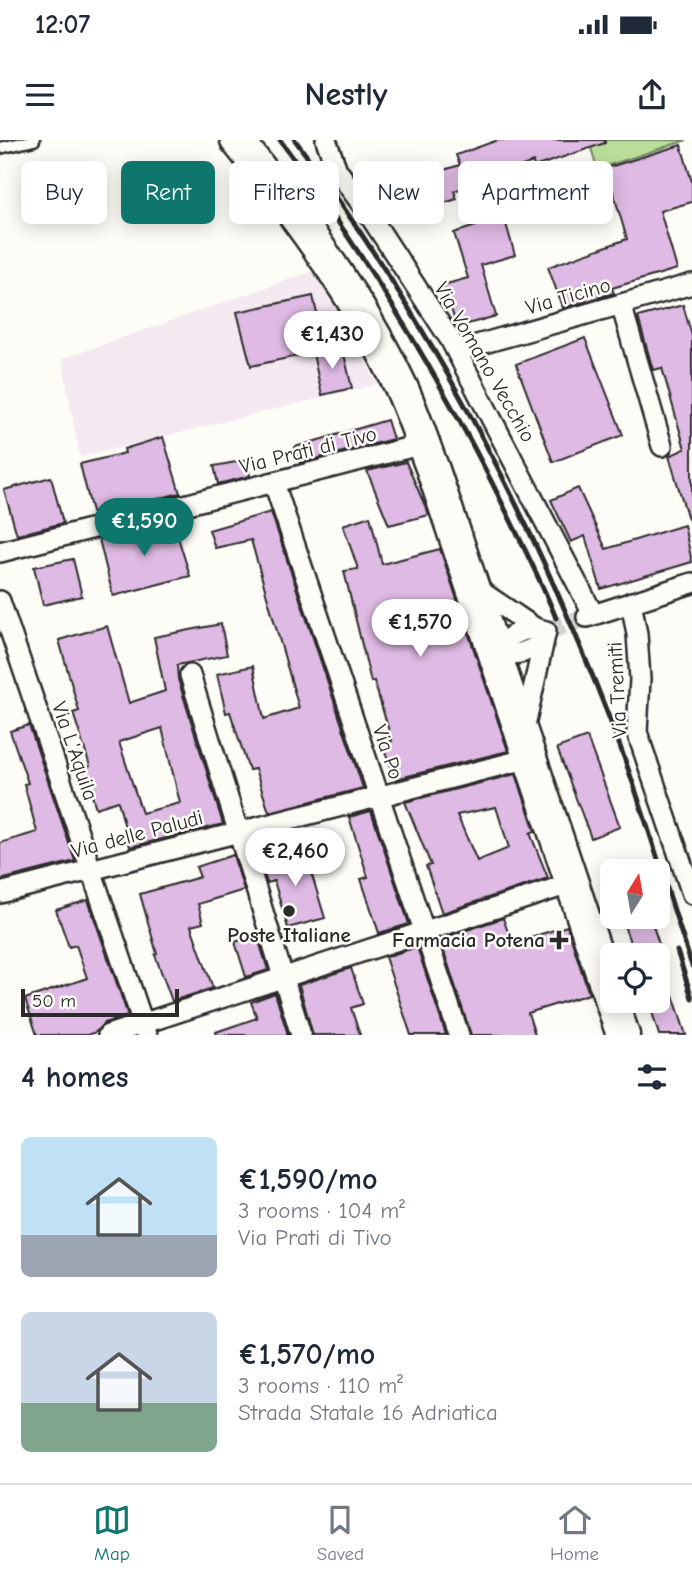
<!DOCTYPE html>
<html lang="en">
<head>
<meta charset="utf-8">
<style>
	:root { --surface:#fff; --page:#f6f6f7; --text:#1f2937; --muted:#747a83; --line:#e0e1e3; --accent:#0f766e }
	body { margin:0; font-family:"Comic Neue",sans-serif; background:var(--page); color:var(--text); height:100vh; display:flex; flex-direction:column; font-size:26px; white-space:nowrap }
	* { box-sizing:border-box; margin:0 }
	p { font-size:23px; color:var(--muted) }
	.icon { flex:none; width:38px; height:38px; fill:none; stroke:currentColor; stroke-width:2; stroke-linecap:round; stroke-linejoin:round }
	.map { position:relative; height:895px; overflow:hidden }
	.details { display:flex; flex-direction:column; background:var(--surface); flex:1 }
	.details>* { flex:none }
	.banner { position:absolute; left:21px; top:21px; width:651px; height:63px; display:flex; gap:14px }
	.needle { width:46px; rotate:11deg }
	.buttons { position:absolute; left:600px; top:719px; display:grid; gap:14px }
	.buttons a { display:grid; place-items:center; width:70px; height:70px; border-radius:10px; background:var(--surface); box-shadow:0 4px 18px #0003; font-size:35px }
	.scale { position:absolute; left:21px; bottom:18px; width:158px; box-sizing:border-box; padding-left:7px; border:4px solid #2b2b2b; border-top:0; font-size:19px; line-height:24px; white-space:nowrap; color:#2b2b2b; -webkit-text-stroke:5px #fdfcf7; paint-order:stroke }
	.price { position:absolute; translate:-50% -60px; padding:0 16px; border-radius:24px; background:#fff; color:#222; font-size:23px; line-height:46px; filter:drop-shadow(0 2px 4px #0008) }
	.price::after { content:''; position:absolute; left:50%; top:42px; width:21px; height:16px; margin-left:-10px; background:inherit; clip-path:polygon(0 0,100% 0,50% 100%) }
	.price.selected { background:var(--accent); color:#fff }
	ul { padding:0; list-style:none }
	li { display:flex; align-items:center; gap:21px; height:175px; padding:0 21px }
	li span { display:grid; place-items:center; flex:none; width:196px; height:140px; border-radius:10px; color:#555 }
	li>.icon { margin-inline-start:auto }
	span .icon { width:84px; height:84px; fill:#fffc; stroke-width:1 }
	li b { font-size:30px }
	h2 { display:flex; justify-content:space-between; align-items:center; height:84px; padding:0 21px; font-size:30px }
	.tag { padding:0 24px; border-radius:10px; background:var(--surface); box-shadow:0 4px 18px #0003; font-size:24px; line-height:63px }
	.tag.selected { background:var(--accent); color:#fff }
	.status { display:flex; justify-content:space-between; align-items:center; height:49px; padding:0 35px; background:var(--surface); direction:ltr }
	.status svg { height:19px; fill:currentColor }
	header { display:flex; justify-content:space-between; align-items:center; height:91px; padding:0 21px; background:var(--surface); font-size:32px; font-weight:700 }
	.tab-bar { display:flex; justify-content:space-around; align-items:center; height:98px; border-top:2px solid var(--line); background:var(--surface); font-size:19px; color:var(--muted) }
	.tab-bar a { display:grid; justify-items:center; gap:4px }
	.tab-bar .selected { color:var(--accent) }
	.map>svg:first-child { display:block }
	.built { fill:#f4e8f1 }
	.green { fill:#bade98; stroke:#728462; stroke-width:2 }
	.building { fill:#dfbae4; stroke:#2b2b2b; stroke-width:2; fill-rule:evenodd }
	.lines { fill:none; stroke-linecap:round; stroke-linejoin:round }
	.street-tunnel { stroke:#d3d2ce; stroke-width:19; stroke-dasharray:19 10; stroke-linecap:butt }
	.lane-casing { stroke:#2b2b2b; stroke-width:15 }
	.street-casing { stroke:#2b2b2b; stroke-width:24 }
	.primary-casing { stroke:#2b2b2b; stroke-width:37 }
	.lane { stroke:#fdfcf7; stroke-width:10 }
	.street { stroke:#fdfcf7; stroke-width:19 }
	.primary { stroke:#fdfcf7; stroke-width:32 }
	.rail { stroke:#2b2b2b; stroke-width:5 }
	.poi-dot { fill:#2b2b2b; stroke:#fdfcf7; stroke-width:2.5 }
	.labels { text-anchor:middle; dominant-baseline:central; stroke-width:5; stroke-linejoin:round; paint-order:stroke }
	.street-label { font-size:21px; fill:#2b2b2b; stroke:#fdfcf7 }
	.poi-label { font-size:21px; font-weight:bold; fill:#2b2b2b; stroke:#fdfcf7 }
</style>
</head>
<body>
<div class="status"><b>12:07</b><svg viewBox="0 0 49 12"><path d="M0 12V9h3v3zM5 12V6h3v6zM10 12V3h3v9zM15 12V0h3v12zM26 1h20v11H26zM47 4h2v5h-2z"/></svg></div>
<header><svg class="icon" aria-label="menu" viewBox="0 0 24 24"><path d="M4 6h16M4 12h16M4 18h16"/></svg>Nestly<svg class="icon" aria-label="share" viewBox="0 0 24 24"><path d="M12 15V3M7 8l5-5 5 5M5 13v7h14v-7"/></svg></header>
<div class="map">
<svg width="692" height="895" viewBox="0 0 692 895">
	<rect width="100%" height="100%" fill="#fdfcf7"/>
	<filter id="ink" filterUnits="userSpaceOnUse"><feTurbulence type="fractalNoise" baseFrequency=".0143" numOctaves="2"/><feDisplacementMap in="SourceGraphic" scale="14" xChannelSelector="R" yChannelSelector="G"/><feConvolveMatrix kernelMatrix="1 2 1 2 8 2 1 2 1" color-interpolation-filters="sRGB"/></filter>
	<g filter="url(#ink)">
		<path class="built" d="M319 129 377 244 80 317 62 219Z"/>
		<path class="green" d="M589 0H687L597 29Z"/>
		<path class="building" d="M498 0H605V3L534 27 533 22 454 51 457 59 394 78 385 48 460 25 456 15Z
			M681 5 692 42V62L660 71 677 129 612 148 614 153 563 168 548 127 627 99 606 28Z
			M504 77 515 115 481 125 496 176 457 187 443 145 468 138 454 93Z
			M313 156 325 210 251 226 237 172Z
			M683 165 692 196V378L688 379 669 316 685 309 662 228 653 230 638 177Z
			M585 198 623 295 553 322 516 224Z
			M342 206 352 248 322 255 313 214Z
			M387 280 393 299 300 323 295 307Z
			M163 297 180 353 93 376 80 324 125 313 124 309Z
			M247 320 250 336 218 344 214 326Z
			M406 322 429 375 389 385 367 331Z
			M51 337 63 383 17 395 4 350Z
			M578 348 606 409 684 385 692 422 601 449 585 396 571 402 551 360Z
			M271 372 363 648 269 672 255 629 249 630 230 572 226 573 217 534 253 526 264 579 299 568 251 400 215 408 209 390Z
			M370 376 382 424 440 409 508 611 396 639 383 607 384 603 392 601 374 541 371 542 344 431 358 429 343 385Z
			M173 381 190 436 113 456 99 399Z
			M73 419 82 456 43 465 34 427Z
			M221 484 227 515 177 525 178 539 223 684 130 707 118 661 96 668 83 628 90 626 73 573 79 571 59 500 107 486 129 563 165 551 154 497ZM162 588 180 663 142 673 119 602Z
			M29 585 75 721 0 740V703L37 692 24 644 28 643 10 591Z
			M587 597 620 687 591 698 557 608Z
			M516 634 535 691 530 693 548 738 442 773 426 726 431 725 405 662ZM496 667 509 708 477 721 457 675Z
			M371 671 409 784 379 793 361 739 368 737 349 677Z
			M304 709 325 778 288 788 274 741 267 743 260 722Z
			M233 715 244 750 198 764 203 783 191 786 213 848 172 861 155 815 157 814 140 754 200 737 196 727Z
			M88 760 128 876 104 883 96 892 87 895H37L25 859 87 838 76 805 69 807 56 770Z
			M621 777H650L663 816H635Z
			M503 778 512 803 567 786 589 854 528 873 535 895H471L440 799Z
			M257 795 268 830 246 837 235 802Z
			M417 807 446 895H411L385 817Z
			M658 818H661L686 895H659L649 862 658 861Z
			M351 828 363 864 351 868 360 895H313L299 845Z
			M275 853 288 895H217L216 892 257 878 251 862Z"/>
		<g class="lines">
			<path class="street-tunnel" d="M546 491 587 477"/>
			<g class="lane-casing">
				<path id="lane" d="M0 8 34 0"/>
			</g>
			<g class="street-casing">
				<path id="street" d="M326 0 337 30 368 73 450 199 593 474
					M621 164 662 306
					M456 211 692 144
					M274 343 459 895
					M0 412 423 304
					M473 446 535 488 546 491 524 590
					M0 461 147 895
					M631 462 637 494 640 539 637 592 692 754
					M587 477 692 443
					M535 488C515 491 507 497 495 513 514 516 525 514 541 503
					M190 535 301 895
					M0 753 530 618
					M108 895 572 743"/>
			</g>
			<g class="primary-casing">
				<path id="primary" d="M237 0C297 75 359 158 400 245 413 272 422 302 433 330L623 895"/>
			</g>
			<use href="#lane" class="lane"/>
			<use href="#street" class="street"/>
			<use href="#primary" class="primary"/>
			<path class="rail" d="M280 0C368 119 444 243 509 377 525 410 542 443 556 478
				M295 0C434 186 540 392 621 609 647 680 668 754 692 826
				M677 811 692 858"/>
		</g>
	</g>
	<g class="poi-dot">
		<circle cx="289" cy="771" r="7"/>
		<path d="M555.5 789.5h7v7h7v7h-7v7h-7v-7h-7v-7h7z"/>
	</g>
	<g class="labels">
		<g class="street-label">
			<text transform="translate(568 156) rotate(-16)">Via Ticino</text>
			<text transform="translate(485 222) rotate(60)">Via Vomano Vecchio</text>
			<text transform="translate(308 310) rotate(-14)">Via Prati di Tivo</text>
			<text transform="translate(617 550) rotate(-93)">Via Tremiti</text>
			<text transform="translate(75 611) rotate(71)">Via L'Aquila</text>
			<text transform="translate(388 612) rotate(71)">Via Po</text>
			<text transform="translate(137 694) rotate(-15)">Via delle Paludi</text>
		</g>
		<g class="poi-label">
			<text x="289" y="795">Poste Italiane</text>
			<text x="545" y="800" text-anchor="end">Farmacia Potena</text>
		</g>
	</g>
</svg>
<div class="buttons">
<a><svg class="needle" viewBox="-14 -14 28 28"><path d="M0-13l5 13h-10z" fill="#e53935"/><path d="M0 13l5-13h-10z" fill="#747a83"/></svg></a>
<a><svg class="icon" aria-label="locate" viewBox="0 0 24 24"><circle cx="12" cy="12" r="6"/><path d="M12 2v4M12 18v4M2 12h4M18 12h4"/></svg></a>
</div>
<div class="scale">50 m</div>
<b class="price" style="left:332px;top:231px">€1,430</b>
<b class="price selected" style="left:144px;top:418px">€1,590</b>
<b class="price" style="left:420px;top:519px">€1,570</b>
<b class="price" style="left:295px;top:748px">€2,460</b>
<div class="banner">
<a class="tag">Buy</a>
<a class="tag selected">Rent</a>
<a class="tag">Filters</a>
<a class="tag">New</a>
<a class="tag">Apartment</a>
</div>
</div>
<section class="details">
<h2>4 homes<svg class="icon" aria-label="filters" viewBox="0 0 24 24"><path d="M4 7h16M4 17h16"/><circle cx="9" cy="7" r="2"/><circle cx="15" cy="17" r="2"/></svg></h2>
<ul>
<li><span style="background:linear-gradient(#bfe0f5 70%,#9aa5b1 0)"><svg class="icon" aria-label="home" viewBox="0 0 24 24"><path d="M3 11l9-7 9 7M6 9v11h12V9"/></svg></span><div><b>€1,590/mo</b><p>3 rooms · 104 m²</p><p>Via Prati di Tivo</p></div></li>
<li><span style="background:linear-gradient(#c9d6e8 65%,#7fa58c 0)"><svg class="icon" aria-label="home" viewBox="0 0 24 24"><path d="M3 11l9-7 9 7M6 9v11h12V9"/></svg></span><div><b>€1,570/mo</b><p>3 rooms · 110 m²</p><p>Strada Statale 16 Adriatica</p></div></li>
</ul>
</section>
<nav class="tab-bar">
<a class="selected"><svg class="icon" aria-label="map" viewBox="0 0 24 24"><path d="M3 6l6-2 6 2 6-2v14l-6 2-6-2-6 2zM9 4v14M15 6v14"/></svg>Map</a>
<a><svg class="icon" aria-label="saved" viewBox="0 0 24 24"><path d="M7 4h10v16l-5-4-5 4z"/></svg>Saved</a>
<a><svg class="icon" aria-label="home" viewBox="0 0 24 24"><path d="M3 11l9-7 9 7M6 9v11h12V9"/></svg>Home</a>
</nav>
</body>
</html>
